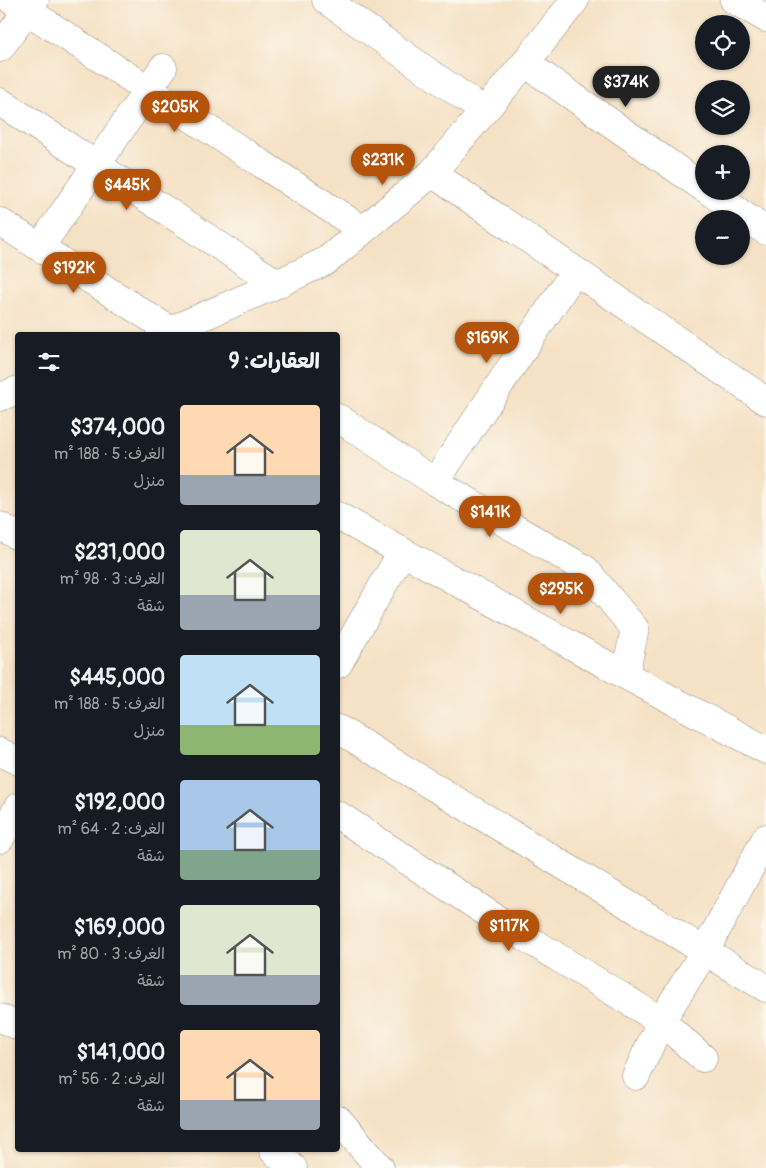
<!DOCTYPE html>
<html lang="ar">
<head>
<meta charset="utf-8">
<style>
	:root { --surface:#171b24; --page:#242831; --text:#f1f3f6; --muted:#9ea1a6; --accent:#b45309 }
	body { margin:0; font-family:Pangolin,"Playpen Sans Arabic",sans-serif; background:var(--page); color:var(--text); direction:rtl; height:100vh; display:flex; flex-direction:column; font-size:19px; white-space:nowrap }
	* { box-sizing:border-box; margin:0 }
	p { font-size:16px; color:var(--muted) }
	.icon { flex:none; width:28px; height:28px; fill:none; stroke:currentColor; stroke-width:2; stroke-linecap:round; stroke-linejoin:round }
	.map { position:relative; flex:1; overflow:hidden; direction:ltr }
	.sheet { position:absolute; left:15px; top:332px; width:325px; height:820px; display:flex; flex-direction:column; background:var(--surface); border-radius:5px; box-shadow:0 1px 4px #0004; direction:rtl }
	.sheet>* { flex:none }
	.tools { position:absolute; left:695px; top:15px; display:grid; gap:10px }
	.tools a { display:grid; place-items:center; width:55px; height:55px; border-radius:50%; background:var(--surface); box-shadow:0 1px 4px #0004; font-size:25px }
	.price { position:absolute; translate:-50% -42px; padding:0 11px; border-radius:18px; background:var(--accent); color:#fff; font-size:16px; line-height:32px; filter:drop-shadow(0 1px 2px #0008) }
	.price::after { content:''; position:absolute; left:50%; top:30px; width:15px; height:11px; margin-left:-8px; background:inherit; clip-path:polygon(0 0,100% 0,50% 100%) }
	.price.active { background:#222; color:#fff }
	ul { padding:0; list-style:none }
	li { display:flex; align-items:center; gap:15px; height:125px; padding:0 20px }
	li span { display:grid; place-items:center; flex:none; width:140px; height:100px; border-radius:5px; color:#555 }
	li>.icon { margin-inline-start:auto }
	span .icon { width:60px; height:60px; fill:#fffc; stroke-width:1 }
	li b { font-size:21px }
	h2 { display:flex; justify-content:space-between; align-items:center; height:60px; padding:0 20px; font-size:21px }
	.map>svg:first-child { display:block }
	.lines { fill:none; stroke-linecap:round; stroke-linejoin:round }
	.minor-casing { stroke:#908678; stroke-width:29 }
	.minor { stroke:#fff; stroke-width:28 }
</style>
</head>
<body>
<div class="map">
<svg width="766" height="1168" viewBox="0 0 766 1168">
	<rect width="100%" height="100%" fill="#fbf7ec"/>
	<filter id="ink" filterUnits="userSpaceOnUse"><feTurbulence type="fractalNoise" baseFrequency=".02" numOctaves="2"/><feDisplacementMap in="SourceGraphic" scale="10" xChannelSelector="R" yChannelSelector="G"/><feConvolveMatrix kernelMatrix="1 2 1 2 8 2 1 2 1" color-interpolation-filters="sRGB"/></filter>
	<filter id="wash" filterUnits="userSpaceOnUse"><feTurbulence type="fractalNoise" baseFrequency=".0096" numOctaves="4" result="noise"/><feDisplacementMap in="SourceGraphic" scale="20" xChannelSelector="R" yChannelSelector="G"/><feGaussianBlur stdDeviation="1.12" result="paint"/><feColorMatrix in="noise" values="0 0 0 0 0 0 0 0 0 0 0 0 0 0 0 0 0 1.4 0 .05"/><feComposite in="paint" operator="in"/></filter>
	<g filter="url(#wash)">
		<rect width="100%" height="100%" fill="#f5e1c5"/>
	</g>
	<g filter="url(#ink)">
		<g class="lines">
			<g class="minor-casing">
				<path id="minor" d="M11 0 363 230
					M326 0 484 111
					M734 0 766 18
					M0 48 35 0
					M525 63 704 188
					M0 102 278 284
					M432 173 766 401
					M709 191 766 231
					M0 222 171 331
					M40 247 163 68
					M160 335 266 289 326 261 432 173 525 63 575 0
					M0 397 18 390
					M338 418 435 482 585 569 635 629 625 675
					M435 482 575 271
					M338 516 625 675 766 750
					M0 526 18 536
					M338 664 402 552
					M338 729 766 988
					M0 752 18 761
					M338 815 515 931 661 1021 703 1058
					M0 839 18 807
					M0 1018 18 1026
					M636 1076 661 1021 705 951 766 838
					M338 1119 380 1168
					M273 1150 293 1168"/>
			</g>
			<use href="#minor" class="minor"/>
		</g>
	</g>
</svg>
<div class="tools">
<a><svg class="icon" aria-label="locate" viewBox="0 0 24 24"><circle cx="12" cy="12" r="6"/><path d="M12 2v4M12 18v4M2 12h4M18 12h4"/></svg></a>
<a><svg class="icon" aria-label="layers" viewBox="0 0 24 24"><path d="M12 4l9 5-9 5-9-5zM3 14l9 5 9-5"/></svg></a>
<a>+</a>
<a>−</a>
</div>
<b class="price active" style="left:626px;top:108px">$374K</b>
<b class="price" style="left:175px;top:133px">$205K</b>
<b class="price" style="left:383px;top:186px">$231K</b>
<b class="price" style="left:127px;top:211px">$445K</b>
<b class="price" style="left:74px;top:294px">$192K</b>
<b class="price" style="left:487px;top:364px">$169K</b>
<b class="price" style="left:490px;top:538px">$141K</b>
<b class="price" style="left:561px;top:615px">$295K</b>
<b class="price" style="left:509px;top:952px">$117K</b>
<section class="sheet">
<h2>العقارات: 9<svg class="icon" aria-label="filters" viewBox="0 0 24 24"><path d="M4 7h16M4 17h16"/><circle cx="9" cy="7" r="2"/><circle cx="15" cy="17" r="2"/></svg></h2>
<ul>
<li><span style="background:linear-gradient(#ffd9b3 70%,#9aa5b1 0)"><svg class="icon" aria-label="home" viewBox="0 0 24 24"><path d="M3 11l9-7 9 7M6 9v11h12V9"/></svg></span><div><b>$374,000</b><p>الغرف: 5 · 188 m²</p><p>منزل</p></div></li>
<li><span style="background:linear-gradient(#dfe7d0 65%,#9aa5b1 0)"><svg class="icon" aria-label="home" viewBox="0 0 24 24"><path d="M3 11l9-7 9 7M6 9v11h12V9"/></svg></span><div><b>$231,000</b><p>الغرف: 3 · 98 m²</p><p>شقة</p></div></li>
<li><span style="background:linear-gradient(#bfe0f5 70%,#8fb573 0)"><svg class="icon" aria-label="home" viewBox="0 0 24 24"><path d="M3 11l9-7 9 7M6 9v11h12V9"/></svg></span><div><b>$445,000</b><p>الغرف: 5 · 188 m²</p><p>منزل</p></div></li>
<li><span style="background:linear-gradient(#a9c7e8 70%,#7fa58c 0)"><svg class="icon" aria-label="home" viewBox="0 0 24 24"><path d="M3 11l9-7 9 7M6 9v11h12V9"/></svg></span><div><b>$192,000</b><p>الغرف: 2 · 64 m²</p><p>شقة</p></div></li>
<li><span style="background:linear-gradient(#dfe7d0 70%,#9aa5b1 0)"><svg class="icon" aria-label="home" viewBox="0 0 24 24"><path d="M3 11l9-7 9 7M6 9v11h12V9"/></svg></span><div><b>$169,000</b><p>الغرف: 3 · 80 m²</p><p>شقة</p></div></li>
<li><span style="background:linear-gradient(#ffd9b3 70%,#9aa5b1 0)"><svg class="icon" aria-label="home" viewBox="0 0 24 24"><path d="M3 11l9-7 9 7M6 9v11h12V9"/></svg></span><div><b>$141,000</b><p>الغرف: 2 · 56 m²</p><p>شقة</p></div></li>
</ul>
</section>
</div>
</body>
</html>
